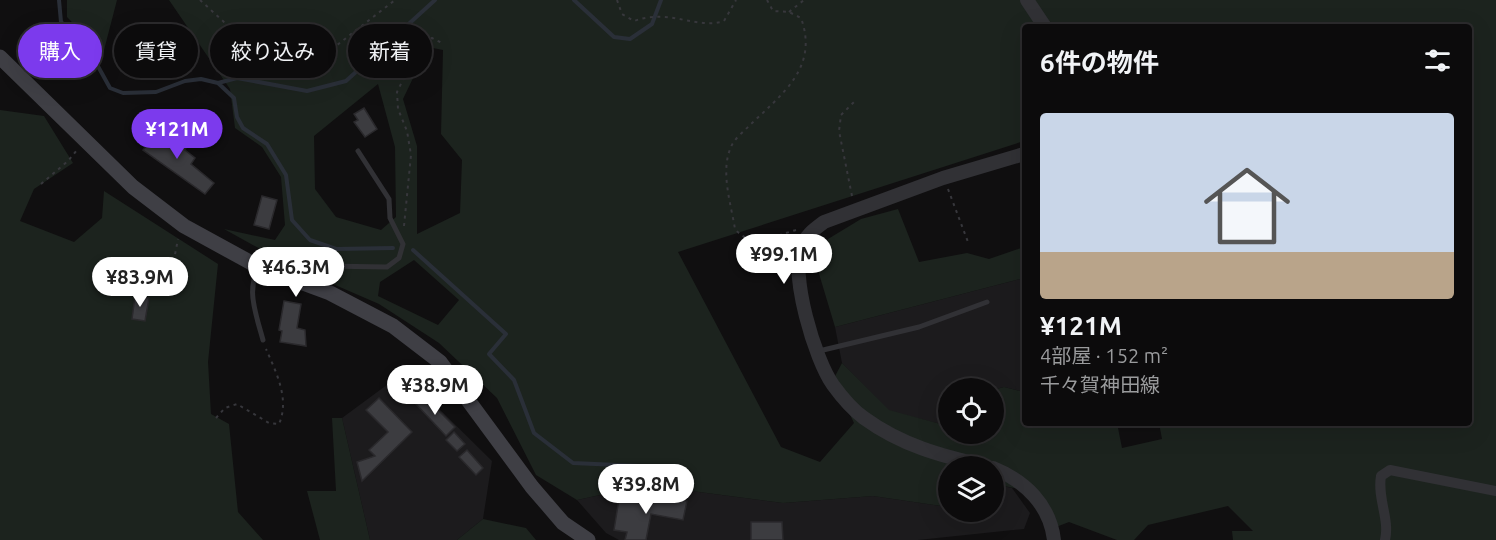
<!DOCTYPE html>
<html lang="ja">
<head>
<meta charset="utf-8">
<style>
	:root { --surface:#0c0b0c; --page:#151415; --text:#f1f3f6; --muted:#9a9b9d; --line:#2c2b2d; --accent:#7c3aed }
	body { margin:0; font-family:Ubuntu,"Noto Sans JP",sans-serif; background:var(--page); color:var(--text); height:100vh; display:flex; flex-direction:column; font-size:22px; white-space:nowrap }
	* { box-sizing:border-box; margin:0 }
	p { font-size:20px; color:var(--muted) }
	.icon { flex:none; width:33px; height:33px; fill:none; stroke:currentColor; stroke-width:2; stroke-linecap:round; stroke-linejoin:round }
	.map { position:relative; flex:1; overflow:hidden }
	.drawer { position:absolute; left:1022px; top:24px; width:450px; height:402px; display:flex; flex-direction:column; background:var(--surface); border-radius:6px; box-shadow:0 6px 24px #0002,0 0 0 2px var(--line) }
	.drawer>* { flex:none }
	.banner { position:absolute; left:18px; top:24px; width:570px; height:54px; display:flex; gap:12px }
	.buttons { position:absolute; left:938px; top:378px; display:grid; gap:12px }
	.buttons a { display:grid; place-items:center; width:66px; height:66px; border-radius:50%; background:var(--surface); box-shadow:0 6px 24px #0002,0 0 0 2px var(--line); font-size:30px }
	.price { position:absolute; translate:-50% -51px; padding:0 14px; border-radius:21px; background:#fff; color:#222; font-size:20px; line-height:39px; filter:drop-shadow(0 2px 3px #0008) }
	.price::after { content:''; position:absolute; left:50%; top:36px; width:18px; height:14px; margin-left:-9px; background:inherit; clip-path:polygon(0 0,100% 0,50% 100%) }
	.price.on { background:var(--accent); color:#fff }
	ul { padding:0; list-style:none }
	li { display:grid; align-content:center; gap:12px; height:318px; padding:0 18px }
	li span { display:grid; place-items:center; height:186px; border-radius:6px; color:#555 }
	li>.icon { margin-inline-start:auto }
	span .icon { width:108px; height:108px; fill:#fffc; stroke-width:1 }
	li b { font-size:26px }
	h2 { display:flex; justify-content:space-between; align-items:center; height:72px; padding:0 18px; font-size:26px }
	.pill { padding:0 21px; border-radius:27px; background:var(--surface); box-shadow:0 6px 24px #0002,0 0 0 2px var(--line); font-size:21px; line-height:54px }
	.pill.on { background:var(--accent); color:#fff }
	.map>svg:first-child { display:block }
	.built { fill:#1c1b1d }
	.green { fill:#1c231e; fill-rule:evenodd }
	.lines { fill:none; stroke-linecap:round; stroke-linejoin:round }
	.stream { stroke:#2a2f38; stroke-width:4 }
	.building { fill:#3c3c40; stroke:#2a292c; stroke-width:1.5 }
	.path { stroke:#37373c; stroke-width:2; stroke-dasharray:3 4.5; stroke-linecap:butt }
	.service { stroke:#313135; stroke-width:5 }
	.minor { stroke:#313135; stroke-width:10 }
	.tertiary { stroke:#313135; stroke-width:14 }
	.secondary { stroke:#3f3f45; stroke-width:15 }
</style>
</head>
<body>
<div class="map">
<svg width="1496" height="540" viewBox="0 0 1496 540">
	<rect width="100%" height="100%" fill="#100f10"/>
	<path class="built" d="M1024 278V392L1004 387 993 390 948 388V426L889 411 842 363 835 327Z
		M403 373 492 461 483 519 457 540H370L342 418Z
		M993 484 1012 488 1030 513 1024 529 918 540H619L606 533 577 500 646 485 783 503 873 496 948 507V512H993Z"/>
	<path class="green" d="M67 0H117L103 54 67 17Z
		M169 0H1496V540H1233L1232 531H1253L1228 506 1148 525 1134 540H1117L1069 522 1056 527 1029 491 993 484V466H948V507L873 496 783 503 646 485 577 500 536 475 497 398 439 343 379 304 289 265 224 229 275 240 285 225 281 177 262 147 235 128 230 89ZM1052 23 1055 27H1468V423H1159L1162 439 1122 448 1117 423H1024V392L1004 387 993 390V434H948V426L889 410 842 363 833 380 854 423 820 462 781 447 678 252 1024 141V27H1048ZM428 47 443 50 441 134 462 160 460 213 417 234V146L403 99ZM378 84 395 147 396 217 381 230 336 217 315 189 314 136ZM414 260 459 300 438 325 378 296 380 282Z
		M0 110 44 116 73 163 34 189 20 221 74 242 102 218 104 191 218 264 208 362 211 414 229 424 238 512 263 540H0Z
		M898 209 919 262 967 253 989 259 1024 247V278L835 327 817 267 828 239 861 219Z
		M332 418H342L370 540H320L307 491H336Z
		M483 519 526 528 536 540H457Z"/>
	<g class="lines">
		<path class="stream" d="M59 0 61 22 89 50 110 88 123 93 156 92 185 81 201 79 218 83 234 98 237 117 243 128 267 144 286 175 292 220 310 240 336 249 393 248
			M574 0 614 37 630 39 652 24 661 0
			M218 83 237 78 307 91 346 81 435 0
			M413 250 506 334 489 354 514 380 534 433 573 463 640 466"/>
	</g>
	<path class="building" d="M364 108 377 129 365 137 354 122 358 120 354 114Z
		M161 127 186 148 185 150 195 158 191 164 214 183 205 194 143 150Z
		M262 196 277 200 269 229 254 225Z
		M135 296 149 298 145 321 132 319Z
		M284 301 301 304 297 328 305 330 306 346 280 342 282 331 279 330Z
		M423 395 455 427 446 436 415 403Z
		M379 398 412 432 362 481 357 462 375 456 369 450 388 432 366 410Z
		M454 432 465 444 457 451 446 440Z
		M467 450 483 468 476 475 459 457Z
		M651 494 687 501 683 520 651 514 646 540H625L627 532 614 530 619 499 649 504Z
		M751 522H782L783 540H751Z"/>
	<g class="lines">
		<path class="path" d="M200 0 224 22 294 55 323 56 395 0
			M617 0 622 14 634 21C670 8 696 30 724 21L736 0
			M767 0 773 11 789 12 801 18C819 68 782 94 749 126 743 132 734 139 731 147 720 171 731 204 735 229 751 249 774 236 796 230
			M789 12 804 0
			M41 184 68 161 77 150
			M948 189 968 242
			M852 196 839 131 841 115 857 99
			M404 226 411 155 407 131 398 109 397 92 422 41 432 38 444 44
			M168 291 178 239
			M216 418 225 408 237 404 269 423 279 424C290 399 276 372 266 349"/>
		<path class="service" d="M263 340C254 307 244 287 265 255L325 266 387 267 399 258 403 244 390 218 389 199 358 151
			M819 351 919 327 987 302"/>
		<path class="minor" d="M1385 540C1390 519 1377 498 1381 476L1390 470 1496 491"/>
		<path class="tertiary" d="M1027 0 1045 27
			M986 466C941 456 901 445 864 418 853 410 841 396 833 385 815 360 789 273 802 245 807 234 815 229 824 222L943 178 1024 154
			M993 468C1025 481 1050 505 1054 540"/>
		<path class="secondary" d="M0 57 133 187 184 226 257 266 330 293 393 326 440 362 532 487 563 523 588 540"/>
	</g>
</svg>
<div class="buttons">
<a><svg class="icon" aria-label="locate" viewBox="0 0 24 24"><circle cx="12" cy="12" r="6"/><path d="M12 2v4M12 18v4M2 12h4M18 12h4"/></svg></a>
<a><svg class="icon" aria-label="layers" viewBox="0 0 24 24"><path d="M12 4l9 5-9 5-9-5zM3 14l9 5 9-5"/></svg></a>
</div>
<b class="price on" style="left:177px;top:160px">¥121M</b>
<b class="price" style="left:784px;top:285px">¥99.1M</b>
<b class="price" style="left:296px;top:298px">¥46.3M</b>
<b class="price" style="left:140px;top:308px">¥83.9M</b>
<b class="price" style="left:435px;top:416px">¥38.9M</b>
<b class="price" style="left:646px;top:515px">¥39.8M</b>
<div class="banner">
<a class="pill on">購入</a>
<a class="pill">賃貸</a>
<a class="pill">絞り込み</a>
<a class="pill">新着</a>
</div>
<section class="drawer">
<h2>6件の物件<svg class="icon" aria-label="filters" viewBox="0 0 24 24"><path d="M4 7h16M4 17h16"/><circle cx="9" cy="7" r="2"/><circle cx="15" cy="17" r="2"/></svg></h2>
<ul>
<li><span style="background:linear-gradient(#c9d6e8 75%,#b9a48a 0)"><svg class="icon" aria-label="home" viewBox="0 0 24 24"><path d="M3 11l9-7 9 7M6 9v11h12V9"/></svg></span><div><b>¥121M</b><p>4部屋 · 152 m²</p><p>千々賀神田線</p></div></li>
</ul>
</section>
</div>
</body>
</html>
